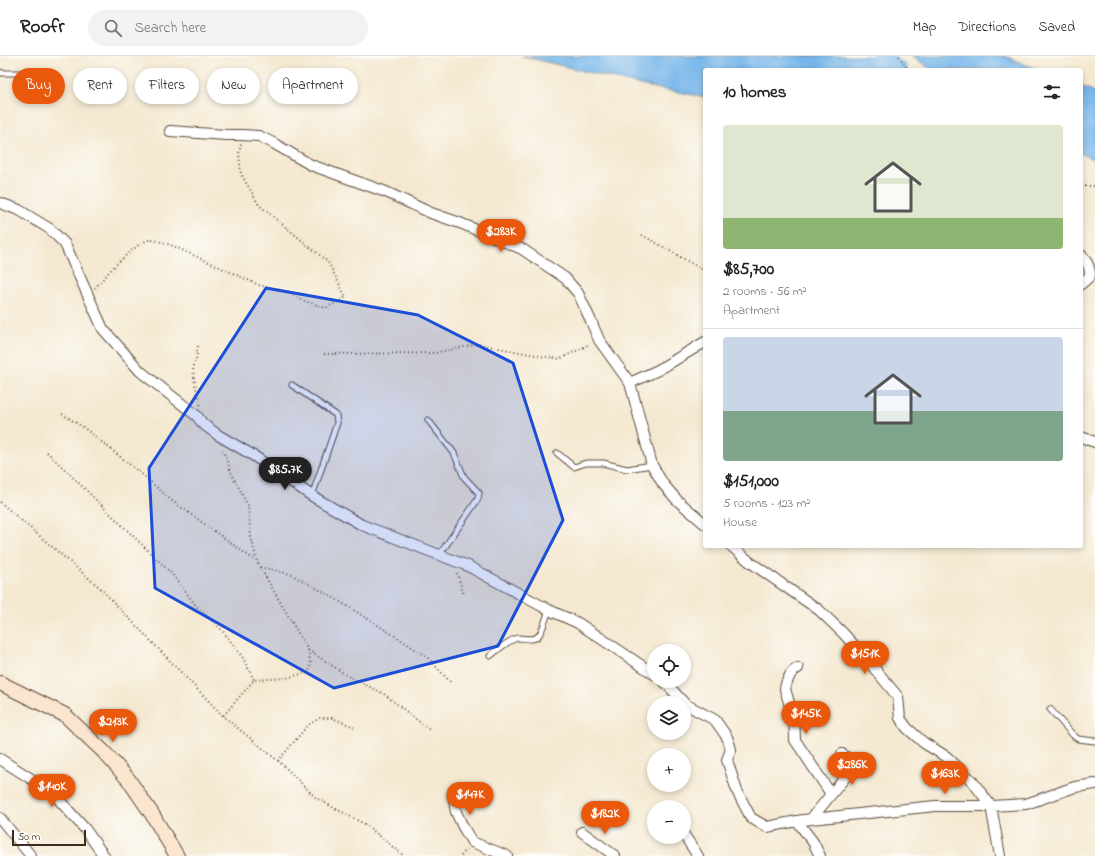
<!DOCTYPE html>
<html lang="en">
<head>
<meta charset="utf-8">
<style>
	:root { --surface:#fff; --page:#f2f2f2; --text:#222; --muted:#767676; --line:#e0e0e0; --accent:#ea580c }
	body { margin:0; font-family:"Indie Flower",sans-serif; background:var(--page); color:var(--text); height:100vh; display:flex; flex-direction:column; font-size:15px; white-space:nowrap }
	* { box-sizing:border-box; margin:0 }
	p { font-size:13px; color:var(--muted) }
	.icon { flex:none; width:22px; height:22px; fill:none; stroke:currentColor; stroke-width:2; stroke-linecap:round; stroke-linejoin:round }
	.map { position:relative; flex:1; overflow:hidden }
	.drawer { position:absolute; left:703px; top:12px; width:380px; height:480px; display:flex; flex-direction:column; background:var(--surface); border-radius:4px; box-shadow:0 2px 6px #0003 }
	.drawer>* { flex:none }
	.guide { position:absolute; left:12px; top:12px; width:380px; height:36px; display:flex; gap:8px }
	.buttons { position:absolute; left:647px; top:588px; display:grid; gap:8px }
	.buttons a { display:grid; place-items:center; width:44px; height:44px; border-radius:50%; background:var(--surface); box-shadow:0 2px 6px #0003; font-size:20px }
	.scale { position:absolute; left:12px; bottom:10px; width:74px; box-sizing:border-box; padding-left:4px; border:2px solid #3b2a1e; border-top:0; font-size:11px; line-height:14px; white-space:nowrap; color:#3b2a1e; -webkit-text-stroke:3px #fdfcf7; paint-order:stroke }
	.price { position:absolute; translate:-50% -34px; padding:0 9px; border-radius:14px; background:var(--accent); color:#fff; font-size:13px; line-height:26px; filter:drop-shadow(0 1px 2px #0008) }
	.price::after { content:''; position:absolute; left:50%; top:24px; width:12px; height:9px; margin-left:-6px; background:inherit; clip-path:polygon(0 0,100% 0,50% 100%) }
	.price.active { background:#222; color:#fff }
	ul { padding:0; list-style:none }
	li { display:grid; align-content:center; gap:8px; height:212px; padding:0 20px }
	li+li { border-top:1px solid var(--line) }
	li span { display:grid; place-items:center; height:124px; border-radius:4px; color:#555 }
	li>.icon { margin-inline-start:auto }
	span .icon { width:72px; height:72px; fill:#fffc; stroke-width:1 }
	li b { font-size:17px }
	h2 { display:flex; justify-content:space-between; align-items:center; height:48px; padding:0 20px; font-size:17px }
	.chip { padding:0 14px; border-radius:18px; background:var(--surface); box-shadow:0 2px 6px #0003; font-size:14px; line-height:36px }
	.chip.active { background:var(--accent); color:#fff }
	header { display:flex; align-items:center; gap:24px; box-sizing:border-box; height:56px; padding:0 20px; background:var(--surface); border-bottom:1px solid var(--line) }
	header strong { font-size:19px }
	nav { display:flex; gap:22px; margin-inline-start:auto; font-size:14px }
	.search { width:280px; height:36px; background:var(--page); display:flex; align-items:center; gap:10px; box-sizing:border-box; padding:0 14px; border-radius:22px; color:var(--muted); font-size:15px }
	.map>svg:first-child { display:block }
	.water { fill:#76b6ea; stroke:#587084 }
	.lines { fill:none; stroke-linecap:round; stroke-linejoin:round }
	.river { stroke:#76b6ea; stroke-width:18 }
	.lane-casing { stroke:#574639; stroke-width:7 }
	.street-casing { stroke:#574639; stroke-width:12 }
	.secondary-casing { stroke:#574639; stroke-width:16 }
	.path { stroke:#574639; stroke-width:2; stroke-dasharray:1 3; stroke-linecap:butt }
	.lane { stroke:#fff; stroke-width:5 }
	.street { stroke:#fff; stroke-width:10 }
	.secondary { stroke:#fce5cf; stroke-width:14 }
	.marked { fill:#1d4ed8; fill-opacity:0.2; stroke:#1d4ed8; stroke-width:3; stroke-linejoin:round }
</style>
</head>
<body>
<header>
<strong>Roofr</strong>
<div class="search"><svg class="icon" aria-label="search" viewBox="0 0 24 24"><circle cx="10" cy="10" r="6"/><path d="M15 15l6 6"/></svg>Search here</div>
<nav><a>Map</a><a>Directions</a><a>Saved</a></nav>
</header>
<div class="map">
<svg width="1095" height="800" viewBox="0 0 1095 800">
	<rect width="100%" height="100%" fill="#fdfcf7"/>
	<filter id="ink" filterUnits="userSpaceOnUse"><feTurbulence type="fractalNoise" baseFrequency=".025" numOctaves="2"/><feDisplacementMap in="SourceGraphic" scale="8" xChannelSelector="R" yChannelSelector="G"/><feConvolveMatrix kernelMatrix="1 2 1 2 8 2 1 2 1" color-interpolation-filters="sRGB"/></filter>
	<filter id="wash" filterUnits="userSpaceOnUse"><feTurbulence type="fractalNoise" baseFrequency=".012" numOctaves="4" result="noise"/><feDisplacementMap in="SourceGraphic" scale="16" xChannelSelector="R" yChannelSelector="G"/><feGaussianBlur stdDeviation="0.9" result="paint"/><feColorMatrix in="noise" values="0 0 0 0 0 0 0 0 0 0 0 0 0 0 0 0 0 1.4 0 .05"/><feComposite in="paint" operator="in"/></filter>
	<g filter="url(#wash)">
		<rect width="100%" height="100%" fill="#f4e8d0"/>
		<path class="water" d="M522 0H886L884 14H705V41L645 30Z
			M912 0H1004L1039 14H932Z
			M1081 30 1095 36V104L1081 98Z"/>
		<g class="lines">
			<path class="river" d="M882 0 896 13 899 14"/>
		</g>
	</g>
	<g filter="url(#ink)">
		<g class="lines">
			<g class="lane-casing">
				<path id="lane" d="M0 16 2 17H21
					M292 329 336 359 337 367 312 440
					M428 364 454 397 464 421 479 437 478 443 440 498
					M557 397 574 411 586 407H603L627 413 652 409
					M490 600C498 594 507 585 517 582 523 581 533 586 538 580 542 577 547 559 549 554
					M1050 653 1073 679 1078 683 1095 685"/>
			</g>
			<g class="street-casing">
				<path id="street" d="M170 75 226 79H242L259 80 273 87 311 109 386 136 431 157 460 167 522 193 565 222 578 237 591 265 599 284 630 327 652 409 663 428 677 444 705 468
					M0 147 19 154 50 173 65 188 103 273 140 315 197 360 203 368 218 379 254 400 312 440 362 469 468 510 549 554 578 567 654 618
					M1081 199C1087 206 1090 210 1090 220L1081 228
					M630 327 658 314 705 286
					M1081 381 1095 386
					M731 490 750 506 819 554 843 577 870 607 898 641 900 662 907 672 924 687 947 701 973 726 991 750 1000 800
					M798 612 793 615 790 619 786 628 785 633 790 650 794 655 795 684 831 738
					M664 625 685 648 715 664 727 681 731 693 727 704 737 735 751 762 767 771 797 765 813 786 820 800
					M0 703 52 736 85 773 104 800
					M453 739 456 756 463 771 472 786 507 800
					M0 762 31 800
					M811 763 847 719 853 707 842 698
					M797 765 811 763 935 750H991L1026 748 1075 731 1095 728
					M582 776 615 800
					M684 779 698 800"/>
			</g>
			<g class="secondary-casing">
				<path id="secondary" d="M0 627 65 659 104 696 128 723 152 758 177 800"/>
			</g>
			<path class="path" d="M899 0 908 14
				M1081 130H1095
				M642 179 705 215
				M95 232C104 221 136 185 150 184 157 184 164 187 171 189L259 229 286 236 302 244 326 252 346 241 328 206 259 149 241 118 239 98 241 88
				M198 290 196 304 193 308C193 324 197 335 201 351
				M324 298 434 297 478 288 540 300 560 303 590 288
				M62 358 83 371 143 419 171 444 256 505
				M223 394 231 416 248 450 251 481 257 506 308 594 311 608 309 616 286 622 254 624 223 660
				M47 396 172 518 197 551 222 574 243 602 254 624
				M0 446 99 531 223 660 283 709 316 742 366 769 404 800
				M260 511 290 518 331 540 400 583 427 601 452 628
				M457 517 464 539
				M308 594 348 620 384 638 431 675
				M278 705 308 669 320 662H332L354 671
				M461 800 467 793"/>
			<use href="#lane" class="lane"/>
			<use href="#street" class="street"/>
			<use href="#secondary" class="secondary"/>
		</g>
	</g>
	<path class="marked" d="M266 232 418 259 513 307 563 464 498 590 334 632 155 532 149 412Z"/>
</svg>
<div class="buttons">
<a><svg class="icon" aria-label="locate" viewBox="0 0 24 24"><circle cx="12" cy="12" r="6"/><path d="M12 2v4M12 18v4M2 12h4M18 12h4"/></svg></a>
<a><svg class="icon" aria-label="layers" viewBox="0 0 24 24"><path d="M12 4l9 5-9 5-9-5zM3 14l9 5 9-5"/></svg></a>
<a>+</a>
<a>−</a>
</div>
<div class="scale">50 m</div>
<b class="price" style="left:501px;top:197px">$283K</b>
<b class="price active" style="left:285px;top:435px">$85.7K</b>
<b class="price" style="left:865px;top:619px">$151K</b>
<b class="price" style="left:806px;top:679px">$145K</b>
<b class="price" style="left:113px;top:687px">$213K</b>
<b class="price" style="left:852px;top:730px">$286K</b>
<b class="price" style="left:945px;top:739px">$163K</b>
<b class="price" style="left:52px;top:752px">$140K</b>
<b class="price" style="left:470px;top:760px">$147K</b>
<b class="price" style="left:605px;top:779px">$182K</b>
<div class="guide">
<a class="chip active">Buy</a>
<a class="chip">Rent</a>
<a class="chip">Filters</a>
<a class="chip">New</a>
<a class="chip">Apartment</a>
</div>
<section class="drawer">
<h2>10 homes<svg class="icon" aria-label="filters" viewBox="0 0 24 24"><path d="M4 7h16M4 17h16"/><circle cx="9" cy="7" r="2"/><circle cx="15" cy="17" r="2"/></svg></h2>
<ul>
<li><span style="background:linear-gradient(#dfe7d0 75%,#8fb573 0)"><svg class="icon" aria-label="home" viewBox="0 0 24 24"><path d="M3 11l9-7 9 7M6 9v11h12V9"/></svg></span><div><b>$85,700</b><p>2 rooms · 56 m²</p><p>Apartment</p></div></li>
<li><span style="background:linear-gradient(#c9d6e8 60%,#7fa58c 0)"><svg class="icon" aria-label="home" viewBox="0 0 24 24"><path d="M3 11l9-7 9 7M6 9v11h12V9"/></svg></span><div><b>$151,000</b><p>5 rooms · 123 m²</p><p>House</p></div></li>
</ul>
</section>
</div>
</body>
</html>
